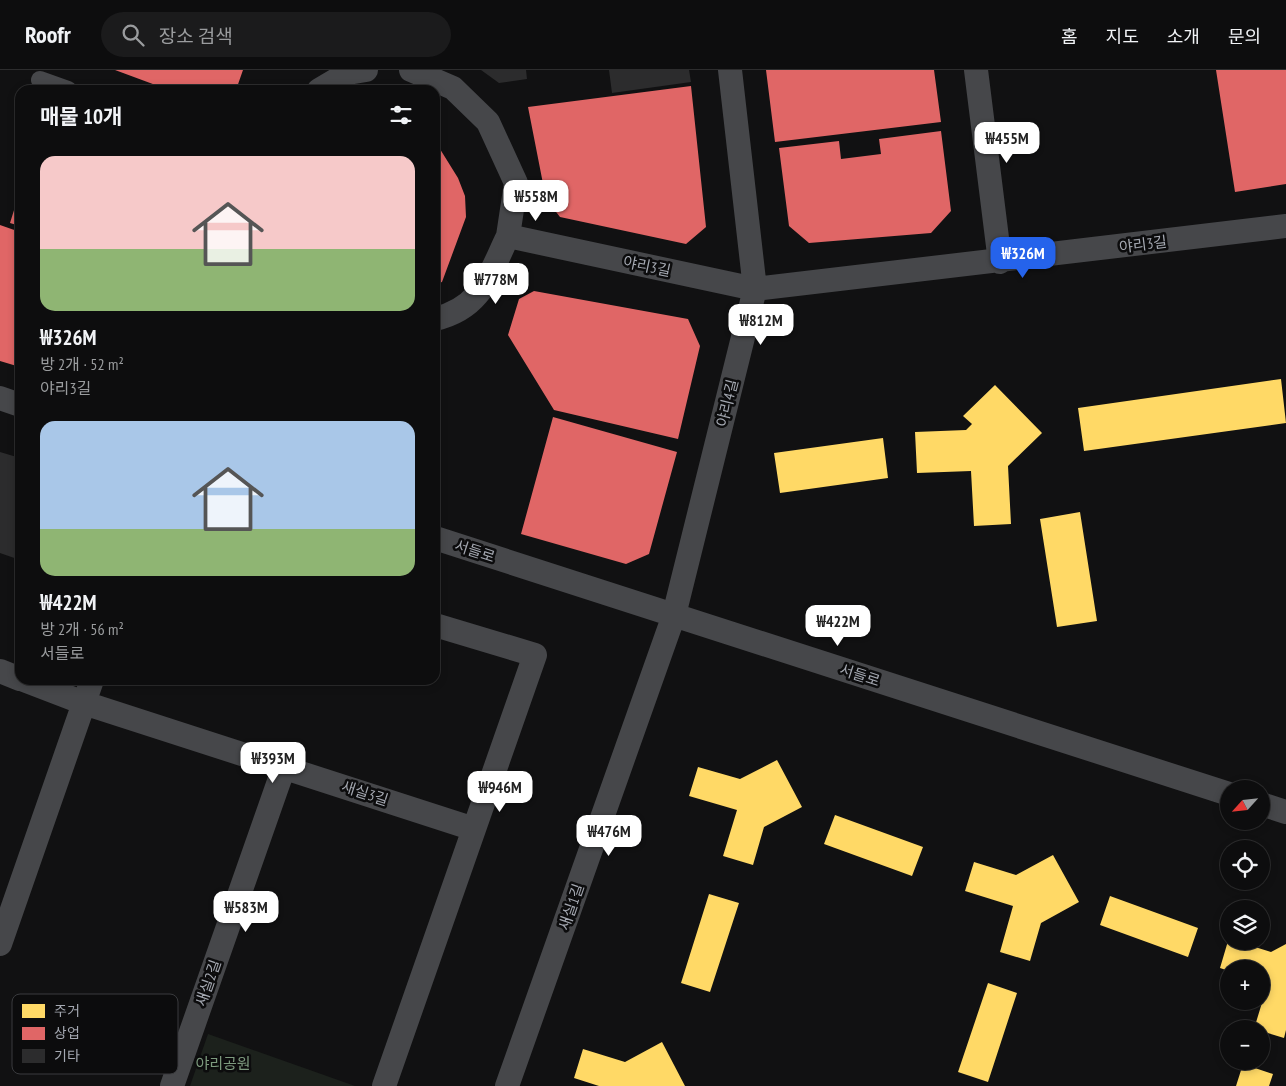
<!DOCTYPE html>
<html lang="ko">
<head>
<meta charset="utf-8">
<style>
	:root { --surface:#0d0d0e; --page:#1b1b1c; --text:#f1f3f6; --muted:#9a9c9e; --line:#2d2d2e; --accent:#2563eb }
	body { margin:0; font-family:"PT Sans Narrow","Noto Sans KR",sans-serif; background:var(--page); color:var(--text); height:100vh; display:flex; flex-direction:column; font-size:19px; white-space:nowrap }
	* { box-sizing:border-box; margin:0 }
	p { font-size:16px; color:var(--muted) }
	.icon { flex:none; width:28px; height:28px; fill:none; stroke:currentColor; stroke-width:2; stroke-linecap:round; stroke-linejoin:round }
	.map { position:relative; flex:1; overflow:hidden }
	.details { position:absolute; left:15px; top:15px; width:425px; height:600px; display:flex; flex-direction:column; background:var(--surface); border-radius:15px; box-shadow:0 2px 8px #0003,0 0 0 1px var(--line) }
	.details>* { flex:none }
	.needle { width:32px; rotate:243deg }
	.fabs { position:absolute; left:1220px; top:710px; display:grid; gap:10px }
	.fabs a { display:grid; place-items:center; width:50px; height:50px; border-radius:50%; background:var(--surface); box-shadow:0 2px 8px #0003,0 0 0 1px var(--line); font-size:25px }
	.price { position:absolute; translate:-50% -42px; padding:0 11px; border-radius:10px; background:#fff; color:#222; font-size:16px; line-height:32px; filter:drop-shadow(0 1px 2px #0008) }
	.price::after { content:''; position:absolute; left:50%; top:30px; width:15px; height:11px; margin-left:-8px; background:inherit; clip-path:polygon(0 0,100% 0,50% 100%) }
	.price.selected { background:var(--accent); color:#fff }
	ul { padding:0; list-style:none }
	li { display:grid; align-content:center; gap:10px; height:265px; padding:0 25px }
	li span { display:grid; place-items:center; height:155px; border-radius:15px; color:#555 }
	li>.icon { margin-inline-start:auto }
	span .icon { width:90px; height:90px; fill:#fffc; stroke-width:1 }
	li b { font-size:21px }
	h2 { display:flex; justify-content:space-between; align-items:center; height:60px; padding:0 25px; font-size:21px }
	header { display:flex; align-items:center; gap:30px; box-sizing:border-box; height:70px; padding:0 25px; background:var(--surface); border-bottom:1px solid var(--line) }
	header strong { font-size:24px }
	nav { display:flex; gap:28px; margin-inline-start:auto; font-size:18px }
	.search { width:350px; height:45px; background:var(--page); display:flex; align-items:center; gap:12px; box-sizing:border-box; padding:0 18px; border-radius:28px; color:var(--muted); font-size:19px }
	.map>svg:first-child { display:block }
	.green { fill:#1c211c }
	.homes { fill:#ffd966 }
	.shops { fill:#e06666 }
	.building { fill:#2c2c2d }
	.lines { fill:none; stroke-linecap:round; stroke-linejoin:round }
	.pedestrian { stroke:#46474a; stroke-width:18 }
	.minor { stroke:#46474a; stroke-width:24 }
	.labels { text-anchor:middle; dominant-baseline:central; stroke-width:5; stroke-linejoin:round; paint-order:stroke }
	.street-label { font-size:15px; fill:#a4a8b1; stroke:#0c0c0d }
	.park-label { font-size:15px; fill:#7d9a7e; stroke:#0c0c0d }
	.key { fill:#0c0c0d; stroke:#3a3b3e; stroke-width:1 }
	.key-label { font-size:14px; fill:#a4a8b1 }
</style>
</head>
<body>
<header>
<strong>Roofr</strong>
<div class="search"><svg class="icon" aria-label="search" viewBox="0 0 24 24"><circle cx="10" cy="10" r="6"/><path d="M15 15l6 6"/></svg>장소 검색</div>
<nav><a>홈</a><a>지도</a><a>소개</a><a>문의</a></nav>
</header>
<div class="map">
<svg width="1286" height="1016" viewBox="0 0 1286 1016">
	<rect width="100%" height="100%" fill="#111112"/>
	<path class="green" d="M208 964 355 1016H190Z"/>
	<path class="homes" d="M1281 309 1286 353 1084 381 1078 338Z
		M995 315 1042 363 1008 396 1011 454 974 456 971 401 917 403 915 362 966 360 972 354 963 346Z
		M883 368 888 408 780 423 774 383Z
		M1080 442 1097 551 1057 557 1040 449Z
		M777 690 802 737 764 757 753 795 723 786 737 740 689 726 698 697 740 709Z
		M835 745 923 777 912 806 824 774Z
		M1053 785 1079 832 1041 853 1030 891 1000 882 1013 836 965 821 974 792 1016 805Z
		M709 824 739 833 710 922 681 913Z
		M1110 826 1198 858 1188 887 1100 855Z
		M1228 871H1236L1271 882 1286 874V960L1284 968 1261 961V959H1254L1268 913 1261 911V899H1229V901L1220 898Z
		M988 913 1017 923 988 1012 958 1002Z
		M662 972 685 1016H599L574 1008 583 979 625 992Z
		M1243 994 1273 1004 1269 1016H1236Z"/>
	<path class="shops" d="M115 0H243L236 20H169Z
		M766 0H934L941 52 775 72Z
		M1216 0H1286V114L1235 122Z
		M691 16 706 157 686 174 560 147 546 129 528 37Z
		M941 61 951 141 931 163 809 173 789 156 779 78 839 71 841 89 881 84 879 69Z
		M435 71 458 108 465 126 466 147 442 212 435 214Z
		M20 121V156L10 153Z
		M0 155 20 162V297L0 291Z
		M534 221 688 249 700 276 678 369 554 340 508 265 519 229Z
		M553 347 677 382 649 484 626 494 521 464Z"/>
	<path class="building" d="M481 0H526L527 9 499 13Z
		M609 0H689L691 12 612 23Z
		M0 382 20 388V490L0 483Z"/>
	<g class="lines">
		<path class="pedestrian" d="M40 10 68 20"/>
		<path class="minor" d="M411 0 453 18 488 52 516 113 508 166 755 219 1286 156
			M976 0 1000 192
			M319 20 348 3 366 0
			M435 249C482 238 489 205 508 166
			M0 328 20 335
			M435 468 1229 724
			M0 601 20 609
			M24 610 84 633 474 759
			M1261 734 1286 742
			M0 874 92 610
			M172 1016 284 697
			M384 1016 535 585 435 555
			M507 1016 674 545 755 219 730 0"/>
	</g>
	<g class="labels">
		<g class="street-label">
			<text transform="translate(1143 174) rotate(-7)">야리3길</text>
			<text transform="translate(647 196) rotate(12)">야리3길</text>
			<text transform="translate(727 333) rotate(-76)">야리4길</text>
			<text transform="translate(475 481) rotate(18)">서들로</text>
			<text transform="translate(860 605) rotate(18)">서들로</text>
			<text transform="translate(365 723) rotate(18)">새실3길</text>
			<text transform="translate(571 837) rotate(-71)">새실1길</text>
			<text transform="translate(208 913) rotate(-71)">새실2길</text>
		</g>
		<g class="park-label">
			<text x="223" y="993">야리공원</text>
		</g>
	</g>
	<rect x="12" y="924" width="166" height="80" rx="8" class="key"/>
	<rect x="22" y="934" width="23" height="14" fill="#ffd966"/>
	<rect x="22" y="957" width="23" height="13" fill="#e06666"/>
	<rect x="22" y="979" width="23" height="14" fill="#2c2c2d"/>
	<g class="key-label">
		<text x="54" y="946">주거</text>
		<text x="54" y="968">상업</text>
		<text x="54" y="991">기타</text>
	</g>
</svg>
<div class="fabs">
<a><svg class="needle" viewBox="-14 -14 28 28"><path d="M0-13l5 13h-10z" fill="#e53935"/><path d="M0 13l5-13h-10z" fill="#9a9c9e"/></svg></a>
<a><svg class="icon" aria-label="locate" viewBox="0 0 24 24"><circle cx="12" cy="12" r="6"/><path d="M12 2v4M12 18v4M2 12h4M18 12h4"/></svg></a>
<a><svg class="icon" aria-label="layers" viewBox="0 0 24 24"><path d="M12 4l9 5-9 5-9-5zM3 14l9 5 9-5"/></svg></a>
<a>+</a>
<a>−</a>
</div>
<b class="price" style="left:1007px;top:94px">₩455M</b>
<b class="price" style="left:536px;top:152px">₩558M</b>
<b class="price selected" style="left:1023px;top:209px">₩326M</b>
<b class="price" style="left:496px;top:235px">₩778M</b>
<b class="price" style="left:761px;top:276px">₩812M</b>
<b class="price" style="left:838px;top:577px">₩422M</b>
<b class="price" style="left:273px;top:714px">₩393M</b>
<b class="price" style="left:500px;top:743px">₩946M</b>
<b class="price" style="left:609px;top:787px">₩476M</b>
<b class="price" style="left:246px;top:863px">₩583M</b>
<section class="details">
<h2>매물 10개<svg class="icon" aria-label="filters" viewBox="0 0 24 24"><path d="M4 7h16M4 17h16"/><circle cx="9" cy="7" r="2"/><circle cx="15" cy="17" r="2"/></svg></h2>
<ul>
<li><span style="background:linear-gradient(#f6c9c9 60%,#8fb573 0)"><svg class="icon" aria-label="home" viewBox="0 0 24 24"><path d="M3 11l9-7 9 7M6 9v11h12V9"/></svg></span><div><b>₩326M</b><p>방 2개 · 52 m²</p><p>야리3길</p></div></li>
<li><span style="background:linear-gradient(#a9c7e8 70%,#8fb573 0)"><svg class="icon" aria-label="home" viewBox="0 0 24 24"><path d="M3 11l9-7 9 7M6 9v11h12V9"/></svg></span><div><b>₩422M</b><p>방 2개 · 56 m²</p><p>서들로</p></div></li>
</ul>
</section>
</div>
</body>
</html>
